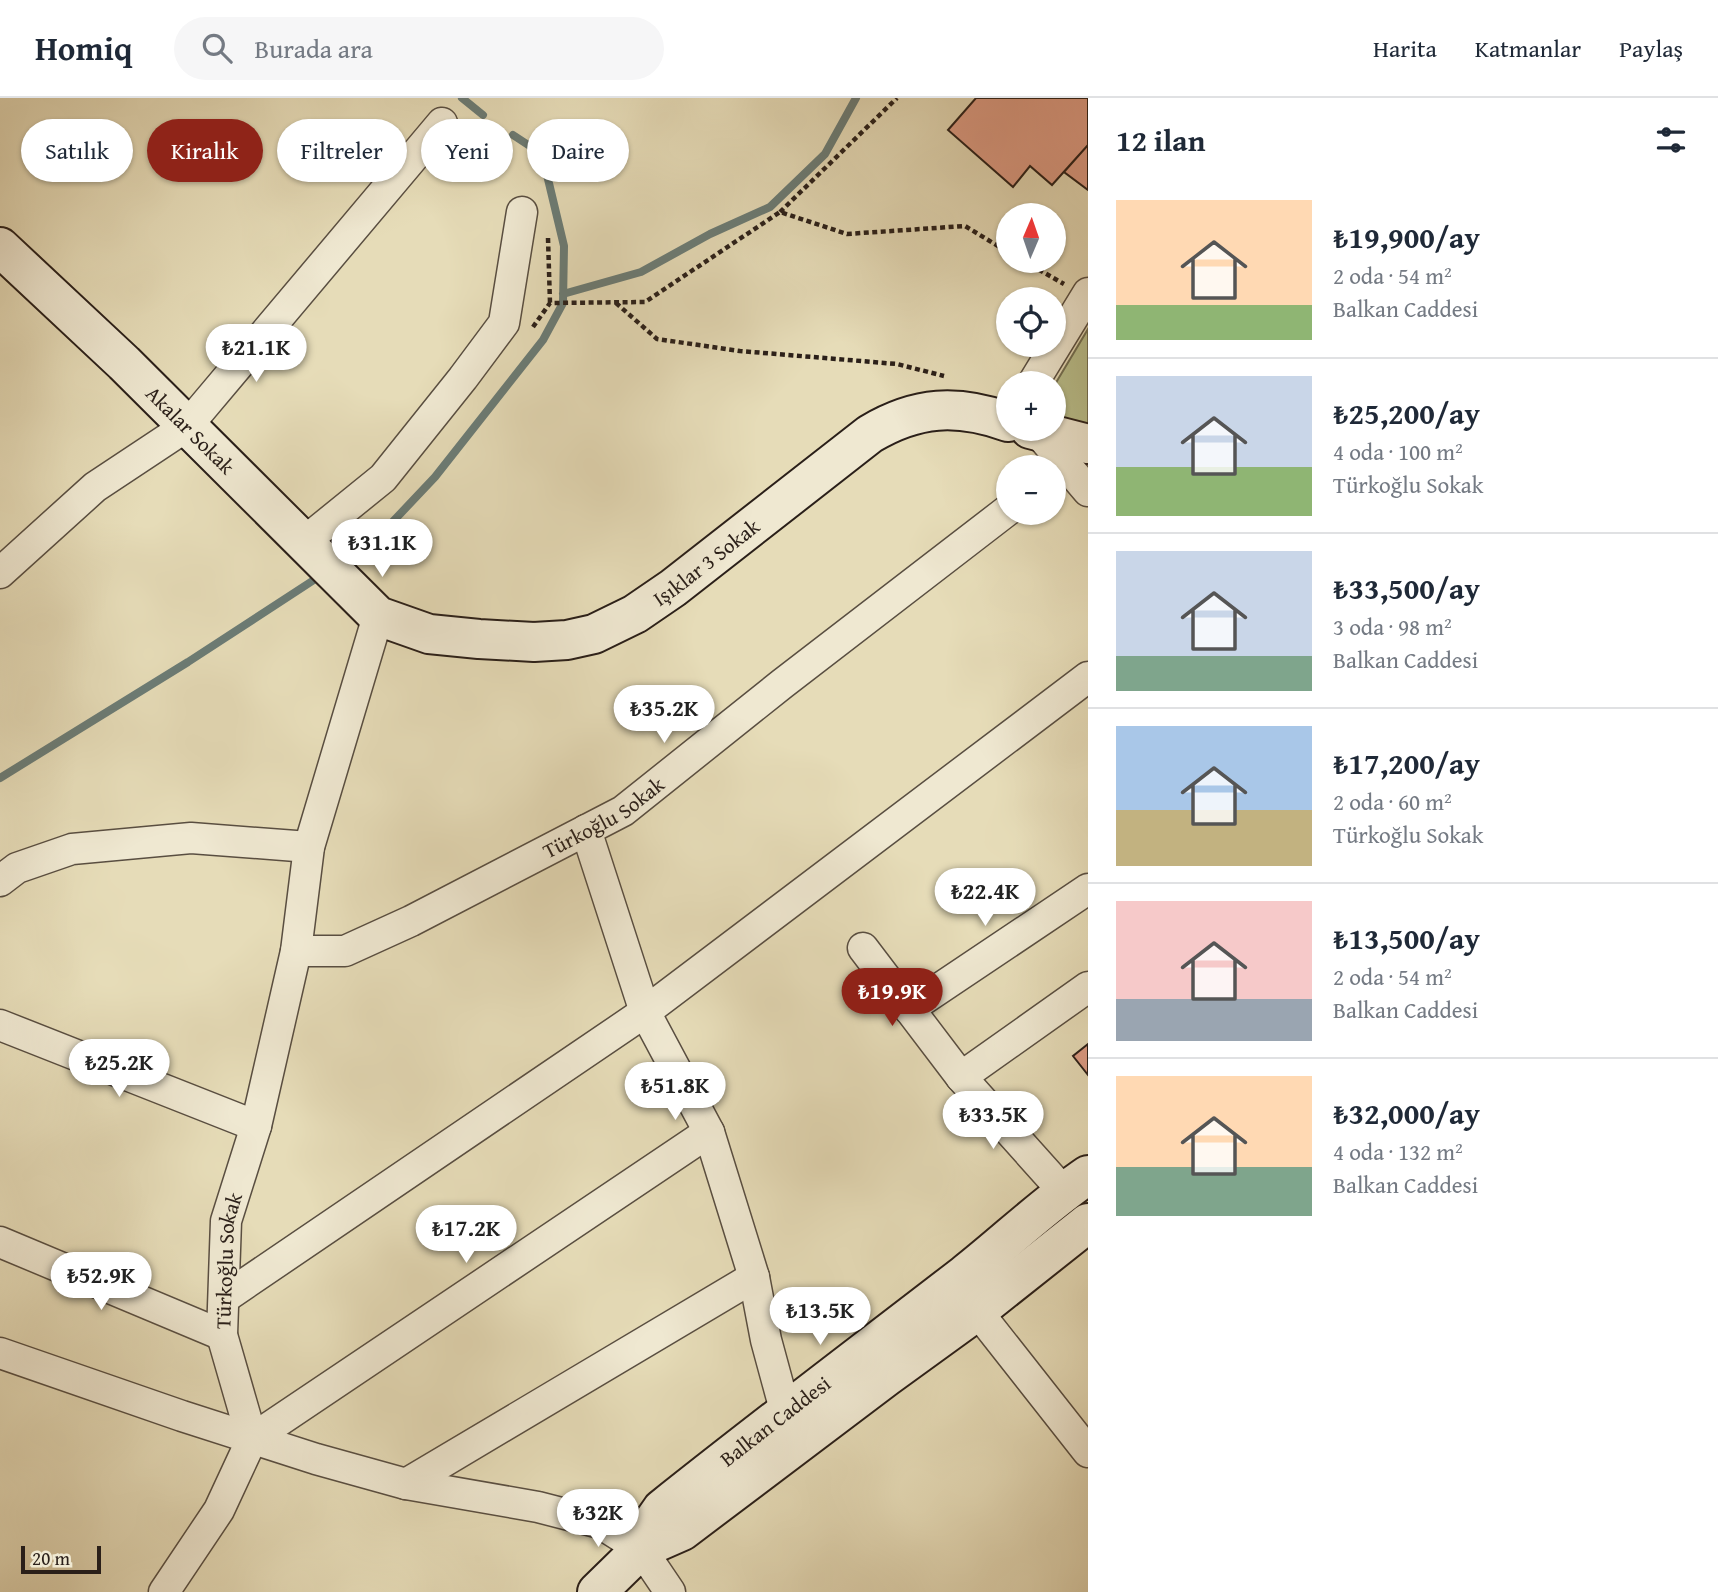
<!DOCTYPE html>
<html lang="tr">
<head>
<meta charset="utf-8">
<style>
	:root { --surface:#fff; --page:#f6f6f7; --text:#1f2937; --muted:#747a83; --line:#e0e1e3; --accent:#8f2418 }
	body { margin:0; font-family:"Gentium Book Plus",serif; background:var(--page); color:var(--text); height:100vh; display:flex; flex-direction:column; font-size:26px; white-space:nowrap }
	* { box-sizing:border-box; margin:0 }
	p { font-size:23px; color:var(--muted) }
	.icon { flex:none; width:38px; height:38px; fill:none; stroke:currentColor; stroke-width:2; stroke-linecap:round; stroke-linejoin:round }
	.map { position:relative; flex:1; overflow:hidden }
	.side { display:flex; flex-direction:column; background:var(--surface); width:630px }
	.side>* { flex:none }
	.guide { position:absolute; left:21px; top:21px; width:665px; height:63px; display:flex; gap:14px }
	.needle { width:46px; rotate:2deg }
	.tools { position:absolute; left:996px; top:105px; display:grid; gap:14px }
	.tools a { display:grid; place-items:center; width:70px; height:70px; border-radius:50%; background:var(--surface); box-shadow:0 2px 5px #0004; font-size:35px }
	.scale { position:absolute; left:21px; bottom:18px; width:80px; box-sizing:border-box; padding-left:7px; border:4px solid #2a1f19; border-top:0; font-size:19px; line-height:24px; white-space:nowrap; color:#2a1f19; -webkit-text-stroke:5px #efe8d1; paint-order:stroke }
	.price { position:absolute; translate:-50% -60px; padding:0 16px; border-radius:24px; background:#fff; color:#222; font-size:23px; line-height:46px; filter:drop-shadow(0 2px 4px #0008) }
	.price::after { content:''; position:absolute; left:50%; top:42px; width:21px; height:16px; margin-left:-10px; background:inherit; clip-path:polygon(0 0,100% 0,50% 100%) }
	.price.on { background:var(--accent); color:#fff }
	ul { padding:0; list-style:none }
	li { display:flex; align-items:center; gap:21px; height:175px; padding:0 28px }
	li+li { border-top:2px solid var(--line) }
	li span { display:grid; place-items:center; flex:none; width:196px; height:140px; border-radius:0px; color:#555 }
	li>.icon { margin-inline-start:auto }
	span .icon { width:84px; height:84px; fill:#fffc; stroke-width:1 }
	li b { font-size:30px }
	h2 { display:flex; justify-content:space-between; align-items:center; height:84px; padding:0 28px; font-size:30px }
	.chip { padding:0 24px; border-radius:32px; background:var(--surface); box-shadow:0 2px 5px #0004; font-size:24px; line-height:63px }
	.chip.on { background:var(--accent); color:#fff }
	header { display:flex; align-items:center; gap:42px; box-sizing:border-box; height:98px; padding:0 35px; background:var(--surface); border-bottom:2px solid var(--line) }
	header strong { font-size:33px }
	nav { display:flex; gap:38px; margin-inline-start:auto; font-size:24px }
	.search { width:490px; height:63px; background:var(--page); display:flex; align-items:center; gap:18px; box-sizing:border-box; padding:0 24px; border-radius:38px; color:var(--muted); font-size:26px }
	main { display:flex; flex:1; min-height:0 }
	.map>svg:first-child { display:block }
	.green { fill:#b9bf8c; stroke:#726f52; stroke-width:2 }
	.lines { fill:none; stroke-linecap:round; stroke-linejoin:round }
	.stream { stroke:#6b7c76; stroke-width:8 }
	.building { fill:#df9d86; stroke:#2a1f19; stroke-width:2 }
	.street-casing { stroke:#594e41; stroke-width:33 }
	.secondary-casing { stroke:#2a1f19; stroke-width:42 }
	.path { stroke:#2a1f19; stroke-width:4.5; stroke-dasharray:5 3.5; stroke-linecap:butt }
	.street { stroke:#efe8d1; stroke-width:30 }
	.secondary { stroke:#efe8d1; stroke-width:38 }
	.labels { text-anchor:middle; dominant-baseline:central; stroke-width:7; stroke-linejoin:round; paint-order:stroke }
	.street-label { font-size:21px; fill:#2a1f19; stroke:#efe8d1 }
</style>
</head>
<body>
<header>
<strong>Homiq</strong>
<div class="search"><svg class="icon" aria-label="search" viewBox="0 0 24 24"><circle cx="10" cy="10" r="6"/><path d="M15 15l6 6"/></svg>Burada ara</div>
<nav><a>Harita</a><a>Katmanlar</a><a>Paylaş</a></nav>
</header>
<main>
<div class="map">
<svg width="1088" height="1494" viewBox="0 0 1088 1494">
	<rect width="100%" height="100%" fill="#e6dcb8"/>
	<filter id="stains"><feTurbulence type="fractalNoise" baseFrequency=".00286" numOctaves="4"/><feColorMatrix values="0 0 0 0 .2 0 0 0 0 .09 0 0 0 0 .02 0 0 0 .5 -.17"/></filter>
	<radialGradient id="worn" r=".72"><stop offset=".6" stop-color="#630" stop-opacity="0"/><stop offset="1" stop-color="#630" stop-opacity=".3"/></radialGradient>
	<path class="green" d="M1088 231V329L1054 317V288Z"/>
	<g class="lines">
		<path class="stream" d="M462 0 483 17
			M563 196 641 174 710 136 770 109 825 56 856 0
			M339 465 383 434 435 379 543 242 563 205 564 148 542 56 513 37
			M0 680 188 564 323 476"/>
	</g>
	<path class="building" d="M976 0H1088V47L1052 87 1030 68 1013 89 948 32Z
		M1088 47V92L1064 74Z
		M1088 946V977L1073 958Z"/>
	<g class="lines">
		<g class="street-casing">
			<g id="street">
				<path d="M1033 285 1088 195"/>
				<path d="M1038 334 1088 393"/>
				<path d="M304 444 383 380 463 280 504 225 522 114"/>
				<path d="M0 475 95 389 187 328 442 25"/>
				<path d="M586 732 645 914 709 1034 754 1179 766 1242 785 1312"/>
				<path d="M0 783 17 770 72 751 191 740 309 749"/>
				<path d="M863 850 961 979 1064 1094"/>
				<path id="s1" d="M296 853H345L411 823 623 713 782 586 1008 412"/>
				<path d="M909 911 1088 791"/>
				<path d="M0 927 256 1028"/>
				<path d="M961 979 1088 889"/>
				<path d="M0 1144 222 1237"/>
				<path d="M224 1200 645 914 1088 579"/>
				<path d="M977 1213 1088 1354"/>
				<path d="M0 1255 182 1318 316 1361 406 1386 538 1409 600 1425 641 1451 670 1494"/>
				<path d="M252 1341 709 1034"/>
				<path d="M406 1386 754 1179"/>
				<path id="s2" d="M164 1494 219 1412 252 1341 222 1237 226 1123 256 1028 296 853 309 749 378 518"/>
			</g>
		</g>
		<g class="secondary-casing">
			<g id="secondary">
				<path id="s3" d="M0 149 124 265 378 518 429 536 479 541 534 544 567 542 594 536 635 516 673 490 870 336C917 308 957 306 1008 324"/>
				<path d="M1030 331 1088 346"/>
				<path id="s4" d="M641 1451 648 1431 662 1411C762 1331 863 1255 964 1177 1006 1144 1044 1107 1088 1077"/>
				<path d="M597 1494 641 1451 682 1433 886 1279 977 1213 1088 1125"/>
			</g>
		</g>
		<path class="path" d="M780 114 897 0
			M548 140 550 205
			M1024 163 1064 186
			M616 205 657 241 740 253 897 266 944 278
			M533 229 550 205 645 204 780 114 847 136 965 128 1008 154"/>
		<use href="#street" class="street"/>
		<use href="#secondary" class="secondary"/>
	</g>
	<g class="labels">
		<g class="street-label">
			<text stroke="none"><textPath href="#s3" startOffset="264">Akalar Sokak</textPath></text>
			<text stroke="none"><textPath href="#s3" startOffset="882">Işıklar 3 Sokak</textPath></text>
			<text stroke="none"><textPath href="#s1" startOffset="340">Türkoğlu Sokak</textPath></text>
			<text stroke="none"><textPath href="#s2" startOffset="360">Türkoğlu Sokak</textPath></text>
			<text stroke="none"><textPath href="#s4" startOffset="189">Balkan Caddesi</textPath></text>
		</g>
	</g>
	<rect width="100%" height="100%" filter="url(#stains)"/>
	<rect width="100%" height="100%" fill="url(#worn)"/>
</svg>
<div class="tools">
<a><svg class="needle" viewBox="-14 -14 28 28"><path d="M0-13l5 13h-10z" fill="#e53935"/><path d="M0 13l5-13h-10z" fill="#747a83"/></svg></a>
<a><svg class="icon" aria-label="locate" viewBox="0 0 24 24"><circle cx="12" cy="12" r="6"/><path d="M12 2v4M12 18v4M2 12h4M18 12h4"/></svg></a>
<a>+</a>
<a>−</a>
</div>
<div class="scale">20 m</div>
<b class="price" style="left:256px;top:286px">₺21.1K</b>
<b class="price" style="left:382px;top:481px">₺31.1K</b>
<b class="price" style="left:664px;top:647px">₺35.2K</b>
<b class="price" style="left:985px;top:830px">₺22.4K</b>
<b class="price on" style="left:892px;top:930px">₺19.9K</b>
<b class="price" style="left:119px;top:1001px">₺25.2K</b>
<b class="price" style="left:675px;top:1024px">₺51.8K</b>
<b class="price" style="left:993px;top:1053px">₺33.5K</b>
<b class="price" style="left:466px;top:1167px">₺17.2K</b>
<b class="price" style="left:101px;top:1214px">₺52.9K</b>
<b class="price" style="left:820px;top:1249px">₺13.5K</b>
<b class="price" style="left:598px;top:1451px">₺32K</b>
<div class="guide">
<a class="chip">Satılık</a>
<a class="chip on">Kiralık</a>
<a class="chip">Filtreler</a>
<a class="chip">Yeni</a>
<a class="chip">Daire</a>
</div>
</div>
<section class="side">
<h2>12 ilan<svg class="icon" aria-label="filters" viewBox="0 0 24 24"><path d="M4 7h16M4 17h16"/><circle cx="9" cy="7" r="2"/><circle cx="15" cy="17" r="2"/></svg></h2>
<ul>
<li><span style="background:linear-gradient(#ffd9b3 75%,#8fb573 0)"><svg class="icon" aria-label="home" viewBox="0 0 24 24"><path d="M3 11l9-7 9 7M6 9v11h12V9"/></svg></span><div><b>₺19,900/ay</b><p>2 oda · 54 m²</p><p>Balkan Caddesi</p></div></li>
<li><span style="background:linear-gradient(#c9d6e8 65%,#8fb573 0)"><svg class="icon" aria-label="home" viewBox="0 0 24 24"><path d="M3 11l9-7 9 7M6 9v11h12V9"/></svg></span><div><b>₺25,200/ay</b><p>4 oda · 100 m²</p><p>Türkoğlu Sokak</p></div></li>
<li><span style="background:linear-gradient(#c9d6e8 75%,#7fa58c 0)"><svg class="icon" aria-label="home" viewBox="0 0 24 24"><path d="M3 11l9-7 9 7M6 9v11h12V9"/></svg></span><div><b>₺33,500/ay</b><p>3 oda · 98 m²</p><p>Balkan Caddesi</p></div></li>
<li><span style="background:linear-gradient(#a9c7e8 60%,#c2b280 0)"><svg class="icon" aria-label="home" viewBox="0 0 24 24"><path d="M3 11l9-7 9 7M6 9v11h12V9"/></svg></span><div><b>₺17,200/ay</b><p>2 oda · 60 m²</p><p>Türkoğlu Sokak</p></div></li>
<li><span style="background:linear-gradient(#f6c9c9 70%,#9aa5b1 0)"><svg class="icon" aria-label="home" viewBox="0 0 24 24"><path d="M3 11l9-7 9 7M6 9v11h12V9"/></svg></span><div><b>₺13,500/ay</b><p>2 oda · 54 m²</p><p>Balkan Caddesi</p></div></li>
<li><span style="background:linear-gradient(#ffd9b3 65%,#7fa58c 0)"><svg class="icon" aria-label="home" viewBox="0 0 24 24"><path d="M3 11l9-7 9 7M6 9v11h12V9"/></svg></span><div><b>₺32,000/ay</b><p>4 oda · 132 m²</p><p>Balkan Caddesi</p></div></li>
</ul>
</section>
</main>
</body>
</html>
